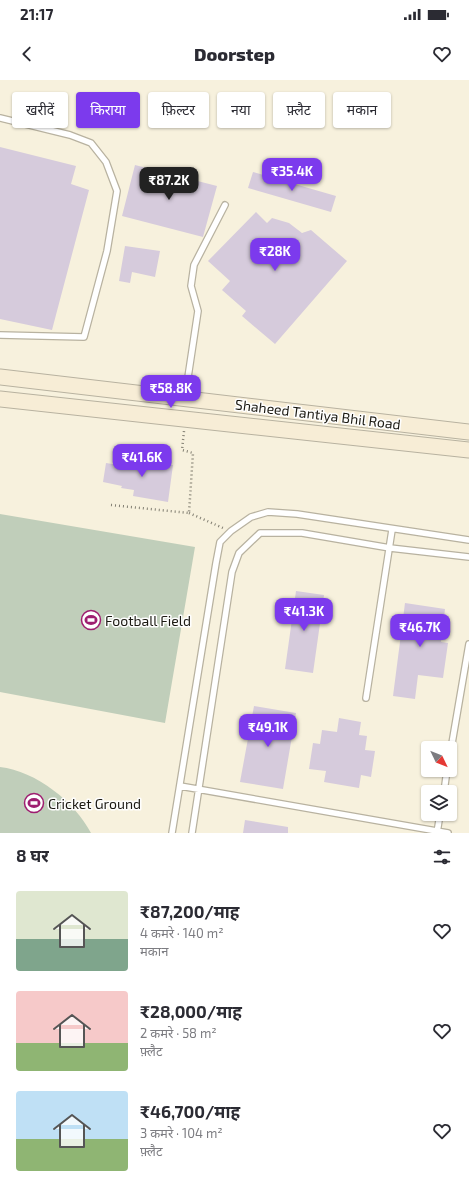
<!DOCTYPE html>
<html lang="hi">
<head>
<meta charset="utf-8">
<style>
	:root { --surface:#fff; --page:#f2f2f3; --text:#2b2b33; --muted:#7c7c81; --accent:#7c3aed }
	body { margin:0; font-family:"Exo 2","Noto Sans Devanagari",sans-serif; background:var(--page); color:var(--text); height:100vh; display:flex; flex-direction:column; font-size:15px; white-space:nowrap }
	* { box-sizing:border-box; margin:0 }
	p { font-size:13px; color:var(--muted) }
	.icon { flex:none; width:22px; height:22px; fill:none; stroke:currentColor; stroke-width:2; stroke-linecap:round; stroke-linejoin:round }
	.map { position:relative; height:753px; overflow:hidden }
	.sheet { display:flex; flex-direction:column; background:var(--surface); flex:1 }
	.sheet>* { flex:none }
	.guide { position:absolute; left:12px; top:12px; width:445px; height:36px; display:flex; gap:8px }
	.needle { width:26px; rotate:133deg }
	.controls { position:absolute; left:421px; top:661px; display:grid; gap:8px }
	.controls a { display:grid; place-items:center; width:36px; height:36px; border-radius:4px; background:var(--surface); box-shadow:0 1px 3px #0004; font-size:20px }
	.price { position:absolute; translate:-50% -34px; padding:0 9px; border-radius:8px; background:var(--accent); color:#fff; font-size:13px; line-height:26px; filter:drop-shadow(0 1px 2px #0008) }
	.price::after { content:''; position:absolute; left:50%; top:24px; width:12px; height:9px; margin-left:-6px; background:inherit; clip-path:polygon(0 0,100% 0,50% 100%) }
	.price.current { background:#222; color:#fff }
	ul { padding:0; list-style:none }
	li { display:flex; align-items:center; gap:12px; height:100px; padding:0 16px }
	li span { display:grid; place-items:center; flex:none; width:112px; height:80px; border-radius:4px; color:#555 }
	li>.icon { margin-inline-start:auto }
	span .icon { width:48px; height:48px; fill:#fffc; stroke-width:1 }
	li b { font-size:17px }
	h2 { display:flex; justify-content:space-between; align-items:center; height:48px; padding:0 16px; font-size:17px }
	.chip { padding:0 14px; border-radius:4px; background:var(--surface); box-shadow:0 1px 3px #0004; font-size:14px; line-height:36px }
	.chip.current { background:var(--accent); color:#fff }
	.status { display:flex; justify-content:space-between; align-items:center; height:28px; padding:0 20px; background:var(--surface); direction:ltr }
	.status svg { height:11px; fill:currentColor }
	header { display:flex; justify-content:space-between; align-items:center; height:52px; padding:0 16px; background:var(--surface); font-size:18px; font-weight:800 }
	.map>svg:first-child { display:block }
	.green { fill:#c0ceba }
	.building { fill:#d6cbdc }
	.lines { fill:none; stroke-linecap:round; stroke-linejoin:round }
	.service-casing { stroke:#b8b2a0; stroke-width:8 }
	.secondary-casing { stroke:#b8b2a0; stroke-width:17 }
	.path { stroke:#817e71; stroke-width:2.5; stroke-dasharray:1 3; stroke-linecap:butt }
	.service { stroke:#fff; stroke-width:5.5 }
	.secondary { stroke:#f7edd6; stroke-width:15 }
	.labels { text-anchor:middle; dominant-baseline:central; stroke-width:3; stroke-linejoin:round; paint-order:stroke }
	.street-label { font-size:14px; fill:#1b1912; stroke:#fefefe }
	.poi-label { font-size:14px; fill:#1b1912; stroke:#fefefe; text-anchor:start }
</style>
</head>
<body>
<div class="status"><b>21:17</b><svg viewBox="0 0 49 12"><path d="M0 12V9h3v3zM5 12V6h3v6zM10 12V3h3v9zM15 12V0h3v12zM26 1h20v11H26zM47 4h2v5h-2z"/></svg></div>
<header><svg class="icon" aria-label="back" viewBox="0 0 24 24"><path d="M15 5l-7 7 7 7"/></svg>Doorstep<svg class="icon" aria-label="heart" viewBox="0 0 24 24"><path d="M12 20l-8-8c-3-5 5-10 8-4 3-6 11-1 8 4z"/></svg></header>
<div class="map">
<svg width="469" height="753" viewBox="0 0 469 753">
	<rect width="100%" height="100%" fill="#f7f1dd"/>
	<path class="green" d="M0 434 195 467 165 643 0 612Z
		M0 687C36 691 75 722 91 753H0Z"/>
	<path class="building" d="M0 67 76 86 71 104 89 110 52 250 0 239Z
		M135 85 217 106 203 157 122 136Z
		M253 92 336 116 331 132 248 108Z
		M256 132 267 143 272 138 289 143 302 153 311 150 347 181 275 264 242 236 246 231 222 210 230 201 208 181Z
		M125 166 160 171 155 197 132 192 130 203 119 201Z
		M127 378 173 385 168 422 133 416 134 410 121 408 122 406 103 402 106 383 125 386Z
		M296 511 324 515 313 593 285 589Z
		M405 523 445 529 441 562 448 563 443 598 418 595 415 619 393 616Z
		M254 626 296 633 283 709 240 702Z
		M339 638 361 642 359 655 367 656 365 670 375 671 371 697 361 695 359 708 324 702 326 691 309 689 313 663 320 664 322 650 337 652Z
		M245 740 288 747V753H243Z"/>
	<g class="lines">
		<g class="service-casing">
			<path id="service" d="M0 38 70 55 91 63 106 82 117 111 107 171 84 257 0 255
				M185 317 198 231 191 206 194 185 225 125
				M366 618 392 450
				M450 675 469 564
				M180 706 448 753
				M444 712 447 690
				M172 753 216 483 220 462 231 451 251 437 268 432 297 434 469 460
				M192 753 232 492 239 473 260 453H302L390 468 469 477
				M437 753 440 734"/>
		</g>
		<g class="secondary-casing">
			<path id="secondary" d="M0 297 469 352
				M0 319 469 370"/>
		</g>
		<path class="path" d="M111 425 189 433 193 373 182 370 184 351
			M189 433 223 448"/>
		<use href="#service" class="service"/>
		<use href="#secondary" class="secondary"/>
	</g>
	<defs>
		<g id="stadium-ring" transform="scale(1)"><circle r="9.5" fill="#fefefe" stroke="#9e1d70" stroke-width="1.5"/><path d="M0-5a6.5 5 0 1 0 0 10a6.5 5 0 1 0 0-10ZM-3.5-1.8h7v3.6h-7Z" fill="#9e1d70"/></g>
	</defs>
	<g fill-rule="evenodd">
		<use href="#stadium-ring" x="91" y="540"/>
		<use href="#stadium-ring" x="34" y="723"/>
	</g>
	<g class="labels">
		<g class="street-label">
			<text transform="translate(318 334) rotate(7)">Shaheed Tantiya Bhil Road</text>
		</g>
		<g class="poi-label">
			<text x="105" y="540">Football Field</text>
			<text x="48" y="723">Cricket Ground</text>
		</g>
	</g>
</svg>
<div class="controls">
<a><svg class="needle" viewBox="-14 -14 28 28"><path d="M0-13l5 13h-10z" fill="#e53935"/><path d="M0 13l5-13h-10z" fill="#7c7c81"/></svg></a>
<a><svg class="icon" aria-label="layers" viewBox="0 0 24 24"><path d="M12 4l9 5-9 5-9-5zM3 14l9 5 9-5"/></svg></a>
</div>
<b class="price" style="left:292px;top:112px">₹35.4K</b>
<b class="price current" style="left:169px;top:121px">₹87.2K</b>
<b class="price" style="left:275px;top:192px">₹28K</b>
<b class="price" style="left:171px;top:329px">₹58.8K</b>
<b class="price" style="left:142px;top:398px">₹41.6K</b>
<b class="price" style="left:304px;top:552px">₹41.3K</b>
<b class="price" style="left:420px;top:568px">₹46.7K</b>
<b class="price" style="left:268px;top:668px">₹49.1K</b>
<div class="guide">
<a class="chip">खरीदें</a>
<a class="chip current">किराया</a>
<a class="chip">फ़िल्टर</a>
<a class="chip">नया</a>
<a class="chip">फ़्लैट</a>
<a class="chip">मकान</a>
</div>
</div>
<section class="sheet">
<h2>8 घर<svg class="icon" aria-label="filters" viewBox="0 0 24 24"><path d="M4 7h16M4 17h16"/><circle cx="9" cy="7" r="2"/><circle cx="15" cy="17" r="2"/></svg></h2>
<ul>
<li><span style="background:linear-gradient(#dfe7d0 60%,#7fa58c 0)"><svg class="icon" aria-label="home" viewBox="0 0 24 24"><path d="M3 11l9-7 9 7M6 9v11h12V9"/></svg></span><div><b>₹87,200/माह</b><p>4 कमरे · 140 m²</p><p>मकान</p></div><svg class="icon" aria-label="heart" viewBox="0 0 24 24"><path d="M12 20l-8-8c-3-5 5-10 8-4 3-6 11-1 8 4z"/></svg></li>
<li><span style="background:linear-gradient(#f6c9c9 65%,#8fb573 0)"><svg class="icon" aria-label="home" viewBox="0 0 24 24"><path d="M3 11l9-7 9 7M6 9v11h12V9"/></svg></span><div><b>₹28,000/माह</b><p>2 कमरे · 58 m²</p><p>फ़्लैट</p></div><svg class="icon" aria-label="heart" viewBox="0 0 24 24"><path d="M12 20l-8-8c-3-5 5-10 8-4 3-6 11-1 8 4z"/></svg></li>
<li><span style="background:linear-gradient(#bfe0f5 60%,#8fb573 0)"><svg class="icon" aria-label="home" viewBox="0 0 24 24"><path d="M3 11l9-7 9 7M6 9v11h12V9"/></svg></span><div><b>₹46,700/माह</b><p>3 कमरे · 104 m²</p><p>फ़्लैट</p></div><svg class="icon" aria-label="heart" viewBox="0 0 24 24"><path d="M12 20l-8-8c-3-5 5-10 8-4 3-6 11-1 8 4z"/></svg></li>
</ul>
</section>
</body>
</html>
